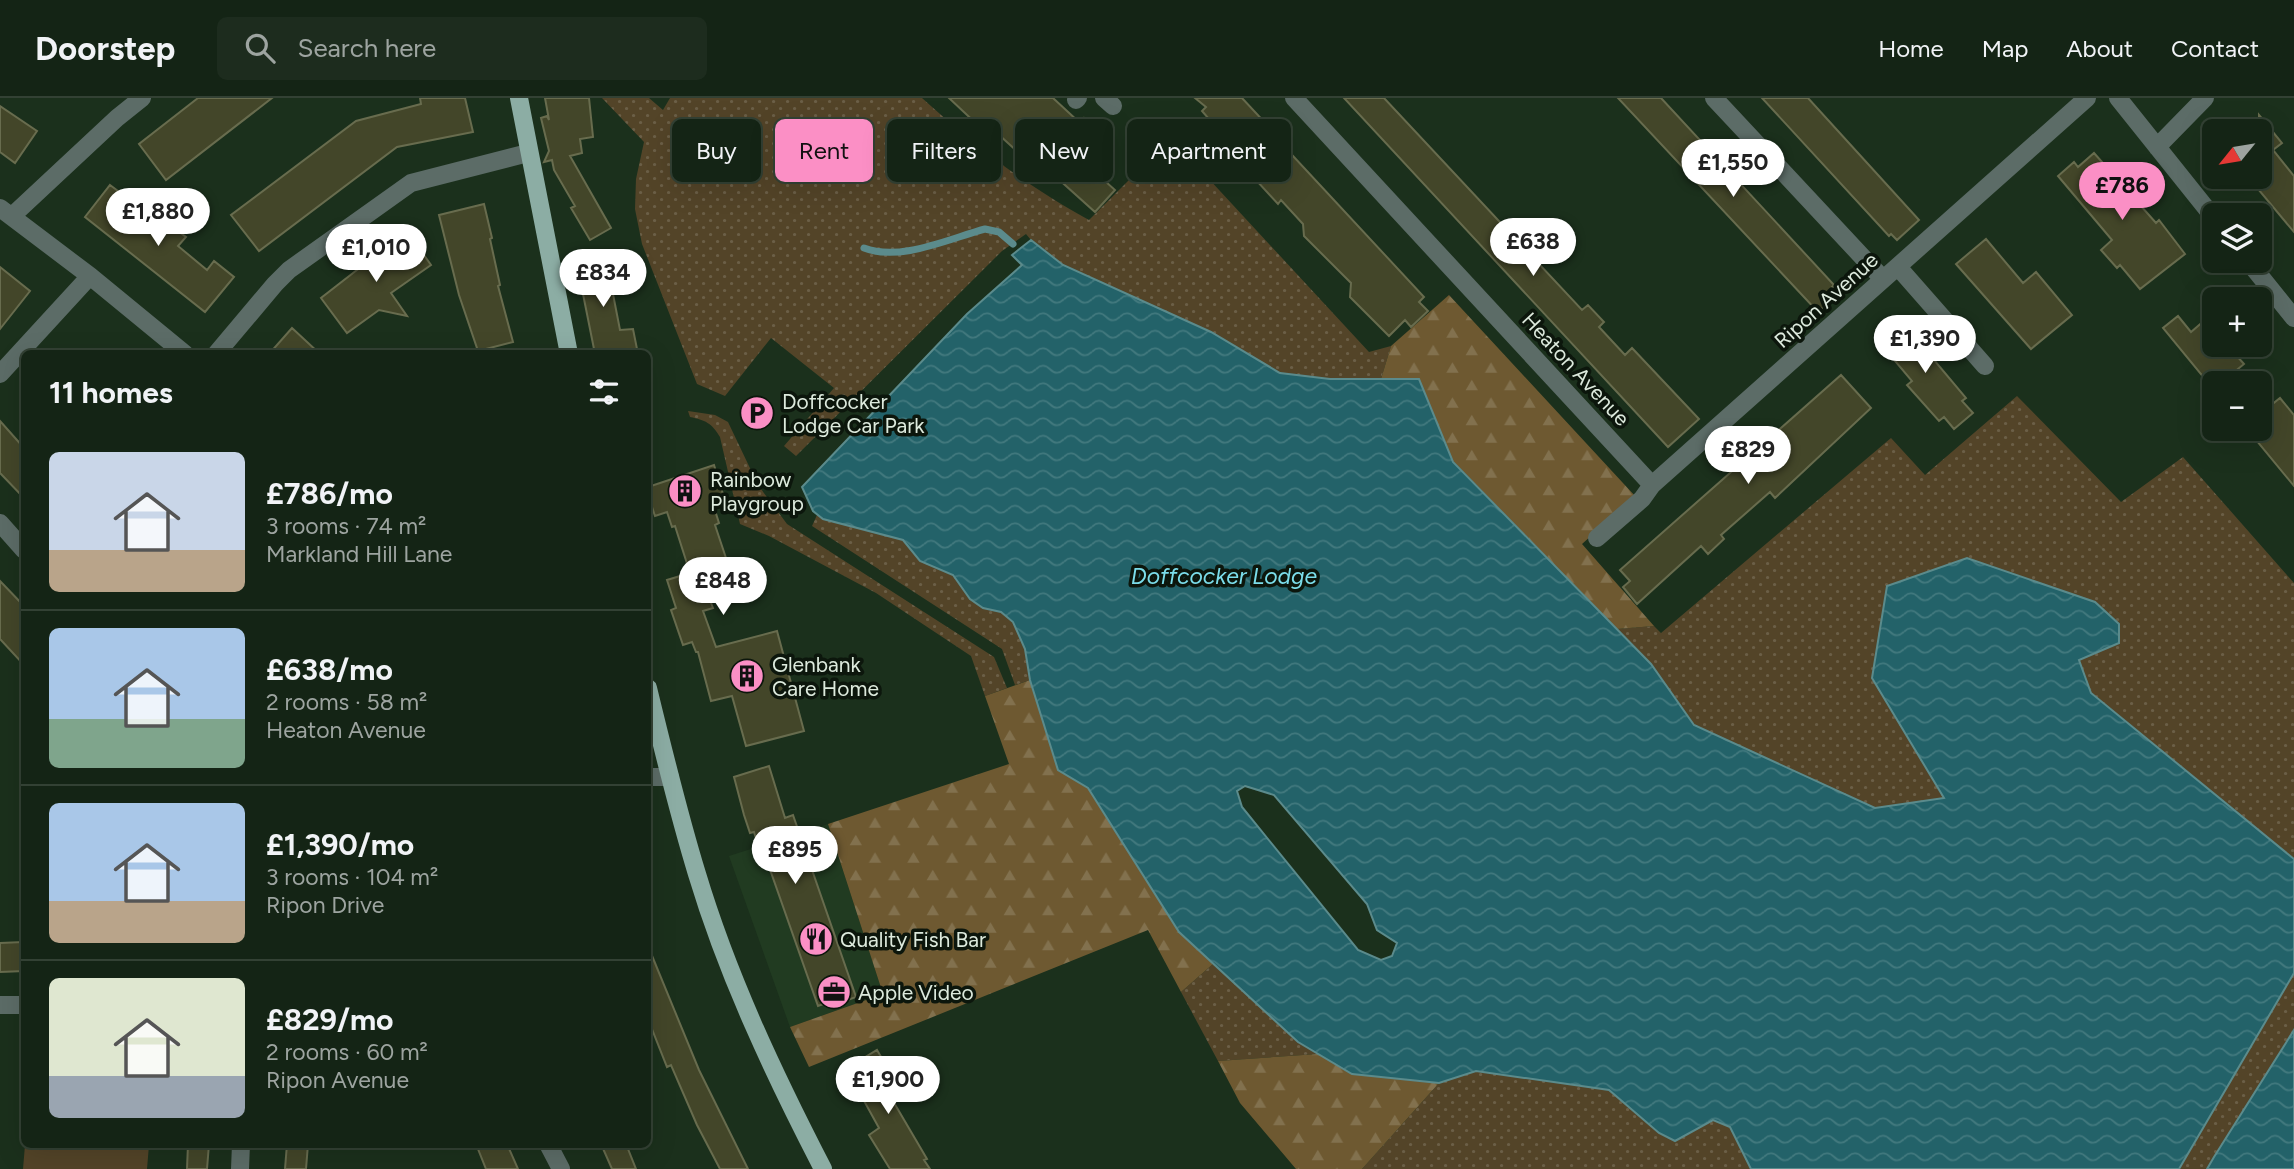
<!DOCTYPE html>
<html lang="en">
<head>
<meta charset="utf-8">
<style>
	:root { --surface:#142415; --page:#1d2c1e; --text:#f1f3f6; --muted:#9da4a0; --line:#334134; --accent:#fb8fc5 }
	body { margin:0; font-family:Figtree,sans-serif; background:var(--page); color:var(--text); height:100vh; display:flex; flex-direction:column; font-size:26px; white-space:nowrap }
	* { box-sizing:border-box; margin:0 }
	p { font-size:23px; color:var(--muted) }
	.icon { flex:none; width:38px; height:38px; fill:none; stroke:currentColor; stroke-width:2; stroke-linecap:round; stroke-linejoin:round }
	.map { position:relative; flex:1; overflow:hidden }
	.details { position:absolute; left:21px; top:252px; width:630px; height:798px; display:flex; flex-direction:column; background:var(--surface); border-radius:10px; box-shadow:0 7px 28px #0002,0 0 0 2px var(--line) }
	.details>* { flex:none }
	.banner { position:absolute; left:672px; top:21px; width:665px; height:63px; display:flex; gap:14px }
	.needle { width:46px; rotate:240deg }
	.tools { position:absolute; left:2202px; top:21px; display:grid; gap:14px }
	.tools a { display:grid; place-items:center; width:70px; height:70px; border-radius:10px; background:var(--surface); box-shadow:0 7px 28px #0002,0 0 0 2px var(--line); font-size:35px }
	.price { position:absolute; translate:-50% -60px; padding:0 16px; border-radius:24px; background:#fff; color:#222; font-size:23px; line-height:46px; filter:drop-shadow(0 2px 4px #0008) }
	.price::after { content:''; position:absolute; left:50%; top:42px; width:21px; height:16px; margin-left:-10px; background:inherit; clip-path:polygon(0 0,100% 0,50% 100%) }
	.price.selected { background:var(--accent); color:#111 }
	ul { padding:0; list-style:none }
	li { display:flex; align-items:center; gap:21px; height:175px; padding:0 28px }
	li+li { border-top:2px solid var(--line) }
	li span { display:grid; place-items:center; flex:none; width:196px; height:140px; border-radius:10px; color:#555 }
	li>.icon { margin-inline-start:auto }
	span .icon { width:84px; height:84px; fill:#fffc; stroke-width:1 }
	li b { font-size:30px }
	h2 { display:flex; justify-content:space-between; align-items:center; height:84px; padding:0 28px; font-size:30px }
	.pill { padding:0 24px; border-radius:10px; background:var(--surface); box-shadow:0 7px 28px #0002,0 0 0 2px var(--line); font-size:24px; line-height:63px }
	.pill.selected { background:var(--accent); color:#111 }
	header { display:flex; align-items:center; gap:42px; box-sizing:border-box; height:98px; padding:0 35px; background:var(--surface); border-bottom:2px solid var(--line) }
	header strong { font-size:33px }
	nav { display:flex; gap:38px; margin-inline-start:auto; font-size:24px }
	.search { width:490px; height:63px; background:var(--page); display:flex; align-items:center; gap:18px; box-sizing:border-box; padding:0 24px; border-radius:10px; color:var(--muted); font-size:26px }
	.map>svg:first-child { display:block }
	.built { fill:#213b21 }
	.grass { fill:url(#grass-dots) }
	.forest { fill:url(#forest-firs) }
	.green { fill:#534428 }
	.water { fill:url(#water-waves); stroke:#5b8b8c; stroke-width:2; fill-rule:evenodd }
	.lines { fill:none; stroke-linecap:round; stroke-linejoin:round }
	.stream { stroke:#5b8b8c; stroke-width:7 }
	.building { fill:#434629; stroke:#686c4e; stroke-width:2 }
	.minor { stroke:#5c6c67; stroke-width:18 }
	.major { stroke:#8cada4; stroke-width:18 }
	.labels { text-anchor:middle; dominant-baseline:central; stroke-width:7; stroke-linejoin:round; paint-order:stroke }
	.street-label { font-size:21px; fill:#ddeadd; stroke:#0c160c }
	.poi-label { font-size:21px; fill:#ddeadd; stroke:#0c160c; text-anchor:start }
	.water-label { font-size:23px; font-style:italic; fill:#7bddea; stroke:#0c160c }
</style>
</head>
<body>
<header>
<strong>Doorstep</strong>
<div class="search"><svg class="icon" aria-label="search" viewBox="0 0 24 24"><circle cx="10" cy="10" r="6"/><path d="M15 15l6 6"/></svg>Search here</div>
<nav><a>Home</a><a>Map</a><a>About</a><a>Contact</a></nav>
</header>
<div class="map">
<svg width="2294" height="1071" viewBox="0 0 2294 1071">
	<defs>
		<pattern id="grass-dots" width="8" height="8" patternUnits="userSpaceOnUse" patternTransform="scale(1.75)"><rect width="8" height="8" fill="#534428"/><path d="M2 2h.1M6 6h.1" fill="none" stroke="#6b5f47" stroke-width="1.8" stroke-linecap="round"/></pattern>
		<pattern id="forest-firs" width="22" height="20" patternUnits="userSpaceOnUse" patternTransform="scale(1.75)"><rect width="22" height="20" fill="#6e5931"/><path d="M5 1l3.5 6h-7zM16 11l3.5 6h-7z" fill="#82714e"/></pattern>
		<pattern id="water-waves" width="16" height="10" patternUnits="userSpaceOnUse" patternTransform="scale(1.75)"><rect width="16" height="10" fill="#236269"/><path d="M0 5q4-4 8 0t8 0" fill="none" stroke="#42797e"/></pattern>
	</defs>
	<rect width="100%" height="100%" fill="#1b301c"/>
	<path class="built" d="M828 726 883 896 790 929 729 758Z"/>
	<path class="grass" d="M602 0H649L663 12 670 0H922C976 49 1025 87 1089 122L1171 40 1369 254 1391 248 1381 281H1330L1280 275 1210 234 1063 167 1031 142 1026 136 1002 153 796 358 784 348 834 290 771 240 725 298 697 286 642 146 635 111 636 81 644 44Z
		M2017 298 2121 404 2183 359 2294 485V761L2091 595 2079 562 2095 504 1967 460 1887 488 1872 580 1944 700 1876 710 1694 627 1653 568 1617 531 1654 528 1661 535 1891 340 1925 377Z
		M688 313 715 317 728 324 758 387 787 426 994 559 1007 590 985 598 971 558 876 495 769 438 740 426 720 339C712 325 705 322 690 319Z
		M817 417 823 421 903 442 920 463 953 477 970 501 983 510 1001 514 1013 524 1025 551 1030 582 1015 587 1002 551 812 428Z
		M1213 866 1298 944 1318 956 1218 963 1181 894Z
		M2294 875V932L2207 1071H2179Z
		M1475 973 1609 992 1659 1035 1675 1043 1713 1022 1730 1029 1751 1071H1362L1439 985Z"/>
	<path class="forest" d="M1449 197 1635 398 1582 446 1654 528 1617 531 1453 363 1419 281H1381L1391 248Z
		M1030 582 1058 672 1088 690 1179 834 1213 866 1181 894 1148 832 809 969 790 929 883 896 828 726 1009 666 985 598Z
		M1318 956 1353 976 1439 985 1362 1071H1296L1240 1005 1218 963Z"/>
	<path class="green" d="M25 1047H149L147 1071H23Z"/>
	<path class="water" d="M1031 142 1063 167 1211 234 1280 275 1330 281H1419L1453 364 1651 566 1694 627 1875 710 1944 700 1872 580 1887 488 1967 460 2095 504 2119 526V545L2079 562 2091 595 2294 761V875L2179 1071H1751L1730 1029 1713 1022 1675 1043 1659 1035 1609 992 1476 973 1439 985 1352 976 1298 944 1179 834 1088 690 1058 672 1030 582 1025 551 1013 524 1001 514 983 510 970 501 953 477 920 463 903 442 823 421 813 413 802 389 967 216 1022 167 1012 157ZM1245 688 1274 697 1367 806 1377 832 1397 845 1392 858 1381 862 1358 852 1242 709 1237 693Z
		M2294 932V1071H2207L2214 1059Z"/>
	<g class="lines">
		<path class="stream" d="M864 150C900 164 948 141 985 131L999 134 1013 146"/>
	</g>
	<path class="building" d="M198 0H272L166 82 139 46Z
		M420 0H465L473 34 397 49 259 153 231 117 356 23 421 6Z
		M545 0H589L593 39 580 41 582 55 570 58 611 130 590 142 571 110 575 108 554 72 552 62 544 64 549 53 541 20 547 18 549 22Z
		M949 0H1053L1080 25 1084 20 1099 33 1077 58 1115 92 1095 114 1036 61 1031 66 987 26 982 31Z
		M1195 0H1242L1268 28 1270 27 1283 41 1280 44 1424 199 1419 204 1428 213 1411 229 1405 222 1389 238 1350 199 1351 185 1304 138 1303 126 1281 102 1278 106 1235 59 1236 57 1213 31 1216 29 1202 13 1206 9Z
		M1344 0H1384L1582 212 1588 207 1604 224 1599 229 1625 257 1632 250 1699 321 1668 349Z
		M1618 0H1661L1834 187 1832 189 1838 195 1818 214Z
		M1762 0H1808L1919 122 1897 142 1891 136 1889 138Z
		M0 8 37 33 15 65 0 54Z
		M2259 17 2282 45 2273 52 2294 78V134L2248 79H2259Z
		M2094 55 2156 125 2159 122 2185 156 2140 191 2120 167 2117 170 2101 152 2112 142 2058 78 2074 64 2078 69Z
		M110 87 142 111 144 108 186 139 178 148 207 172 214 163 234 179 205 214 85 119Z
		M484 106 492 140 490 141 500 187 498 188 513 244 478 253 459 197 439 117Z
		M407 133 431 167 391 195 407 218 379 212 347 235 321 200Z
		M1986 141 2023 185 2036 174 2072 217 2031 251 1956 166Z
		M605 155 620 232 633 231 638 256H595L576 161Z
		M0 169 30 193 0 231Z
		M2178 218 2191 234 2205 222 2214 233V247H2227L2244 266 2232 276 2239 285H2214V292L2163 230Z
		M1898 219 1966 300 1962 303 1973 315 1954 331 1944 319 1939 323 1907 287 1912 283 1875 239Z
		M292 230 320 256H269Z
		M1841 277 1871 310 1775 400 1770 394 1721 437 1724 441 1708 456 1701 448 1637 506 1623 489 1630 483 1620 472Z
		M2280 300 2294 317V388L2247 331H2259V317Z
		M0 323 24 350V400L0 375Z
		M714 367 723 396 711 400 719 425 715 427 727 463 700 471 704 470 711 492 707 494 713 510 703 513 716 549 777 533 804 633 746 648 732 598 711 603 698 554H696L692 544 683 547 671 512 676 510 667 482 690 475 675 428 672 429 667 414 655 418 648 397V389Z
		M0 483 24 508V567L0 541Z
		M769 668 785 720 793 717 856 899 837 906 835 902 818 908 761 746 758 747 754 734 750 735 744 717 734 679Z
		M23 844 24 873 0 874V845Z
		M648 848 699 972 748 1071H720L697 1027 671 967 667 969 648 921Z
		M877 952 903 996 893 1003 927 1061 924 1062 930 1071H890L869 1037 879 1030 858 992 865 988 854 966Z
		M188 1046H209L207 1071H187Z
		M287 1046H308L306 1071H285Z
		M476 1046H507L518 1071H486Z
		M601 1046H626L636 1071H612Z"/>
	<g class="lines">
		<path class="minor" d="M1104 0 1113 8
			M1294 0 1652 387
			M1714 0 1883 181
			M2118 0 2214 120
			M1076 2 1078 0
			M2157 49 2205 0
			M0 110 90 178 185 256
			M12 118 117 20 142 0
			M2248 163 2294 220
			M1898 169 1985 268
			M216 256 275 186 289 172 411 85 528 55
			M0 276 90 178
			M0 425 24 452
			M1597 440 1642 401 1652 387 2087 0
			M648 679H670
			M0 907H24
			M548 1046 561 1071
			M240 1071 241 1046"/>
		<path class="major" d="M519 0 569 256
			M648 590C663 652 678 714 697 776 728 879 774 976 823 1071"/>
	</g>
	<defs>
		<g id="parking-disc" transform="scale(1.75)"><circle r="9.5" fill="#fb8fc5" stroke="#0c160c"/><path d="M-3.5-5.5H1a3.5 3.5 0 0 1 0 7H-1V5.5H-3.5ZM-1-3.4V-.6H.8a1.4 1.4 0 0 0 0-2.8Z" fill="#111"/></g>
		<g id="building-disc" transform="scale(1.75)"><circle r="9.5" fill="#fb8fc5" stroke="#0c160c"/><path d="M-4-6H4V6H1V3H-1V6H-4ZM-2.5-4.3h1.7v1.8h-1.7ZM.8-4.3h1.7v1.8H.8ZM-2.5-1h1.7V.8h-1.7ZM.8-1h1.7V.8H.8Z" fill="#111"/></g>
		<g id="restaurant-disc" transform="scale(1.75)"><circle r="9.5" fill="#fb8fc5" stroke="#0c160c"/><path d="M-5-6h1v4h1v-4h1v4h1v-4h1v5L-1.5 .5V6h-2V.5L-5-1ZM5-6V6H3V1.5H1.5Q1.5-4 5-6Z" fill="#111"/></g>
		<g id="office-disc" transform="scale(1.75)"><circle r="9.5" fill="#fb8fc5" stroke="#0c160c"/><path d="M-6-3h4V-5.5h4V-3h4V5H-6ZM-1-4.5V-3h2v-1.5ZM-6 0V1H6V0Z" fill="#111"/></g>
	</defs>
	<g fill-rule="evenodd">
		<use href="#parking-disc" x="757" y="315"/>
		<use href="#building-disc" x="685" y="393"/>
		<use href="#building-disc" x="747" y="578"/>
		<use href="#restaurant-disc" x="816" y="841"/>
		<use href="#office-disc" x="834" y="894"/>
	</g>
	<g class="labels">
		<g class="street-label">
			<text transform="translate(1826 202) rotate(-42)">Ripon Avenue</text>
			<text transform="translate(1576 271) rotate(47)">Heaton Avenue</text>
		</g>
		<g class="poi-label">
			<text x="782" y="303">Doffcocker<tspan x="782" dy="24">Lodge Car Park</tspan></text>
			<text x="710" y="381">Rainbow<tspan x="710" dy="24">Playgroup</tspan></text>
			<text x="772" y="566">Glenbank<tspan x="772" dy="24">Care Home</tspan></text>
			<text x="840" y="841">Quality Fish Bar</text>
			<text x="858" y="894">Apple Video</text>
		</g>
		<g class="water-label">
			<text x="1224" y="478">Doffcocker Lodge</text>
		</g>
	</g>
</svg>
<div class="tools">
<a><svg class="needle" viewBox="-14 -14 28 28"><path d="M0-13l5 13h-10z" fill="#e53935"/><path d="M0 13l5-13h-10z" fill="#9da4a0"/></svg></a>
<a><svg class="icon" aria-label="layers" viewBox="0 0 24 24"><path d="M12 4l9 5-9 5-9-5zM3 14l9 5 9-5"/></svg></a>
<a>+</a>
<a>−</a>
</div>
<b class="price" style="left:1733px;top:101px">£1,550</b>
<b class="price selected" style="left:2122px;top:124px">£786</b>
<b class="price" style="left:158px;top:150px">£1,880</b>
<b class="price" style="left:1533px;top:180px">£638</b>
<b class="price" style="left:376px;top:186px">£1,010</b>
<b class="price" style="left:603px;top:211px">£834</b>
<b class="price" style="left:1925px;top:277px">£1,390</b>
<b class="price" style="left:1748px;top:388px">£829</b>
<b class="price" style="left:723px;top:519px">£848</b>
<b class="price" style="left:795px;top:788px">£895</b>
<b class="price" style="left:888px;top:1018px">£1,900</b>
<div class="banner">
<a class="pill">Buy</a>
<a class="pill selected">Rent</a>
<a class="pill">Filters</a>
<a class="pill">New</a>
<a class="pill">Apartment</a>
</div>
<section class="details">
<h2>11 homes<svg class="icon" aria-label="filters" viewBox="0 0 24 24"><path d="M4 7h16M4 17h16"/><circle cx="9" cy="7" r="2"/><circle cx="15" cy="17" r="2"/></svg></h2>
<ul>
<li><span style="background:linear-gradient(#c9d6e8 70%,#b9a48a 0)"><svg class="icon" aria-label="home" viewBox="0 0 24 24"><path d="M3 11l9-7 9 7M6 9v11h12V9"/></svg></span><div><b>£786/mo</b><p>3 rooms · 74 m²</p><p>Markland Hill Lane</p></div></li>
<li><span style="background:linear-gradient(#a9c7e8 65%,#7fa58c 0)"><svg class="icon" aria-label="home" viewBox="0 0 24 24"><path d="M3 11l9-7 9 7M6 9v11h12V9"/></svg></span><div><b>£638/mo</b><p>2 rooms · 58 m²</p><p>Heaton Avenue</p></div></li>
<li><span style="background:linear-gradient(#a9c7e8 70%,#b9a48a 0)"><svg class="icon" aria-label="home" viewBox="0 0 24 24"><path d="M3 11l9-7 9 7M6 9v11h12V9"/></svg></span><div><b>£1,390/mo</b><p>3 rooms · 104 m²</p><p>Ripon Drive</p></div></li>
<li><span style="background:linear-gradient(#dfe7d0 70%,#9aa5b1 0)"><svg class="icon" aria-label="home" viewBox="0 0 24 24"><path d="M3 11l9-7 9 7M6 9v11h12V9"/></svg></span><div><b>£829/mo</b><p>2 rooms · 60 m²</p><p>Ripon Avenue</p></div></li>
</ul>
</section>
</div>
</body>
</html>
